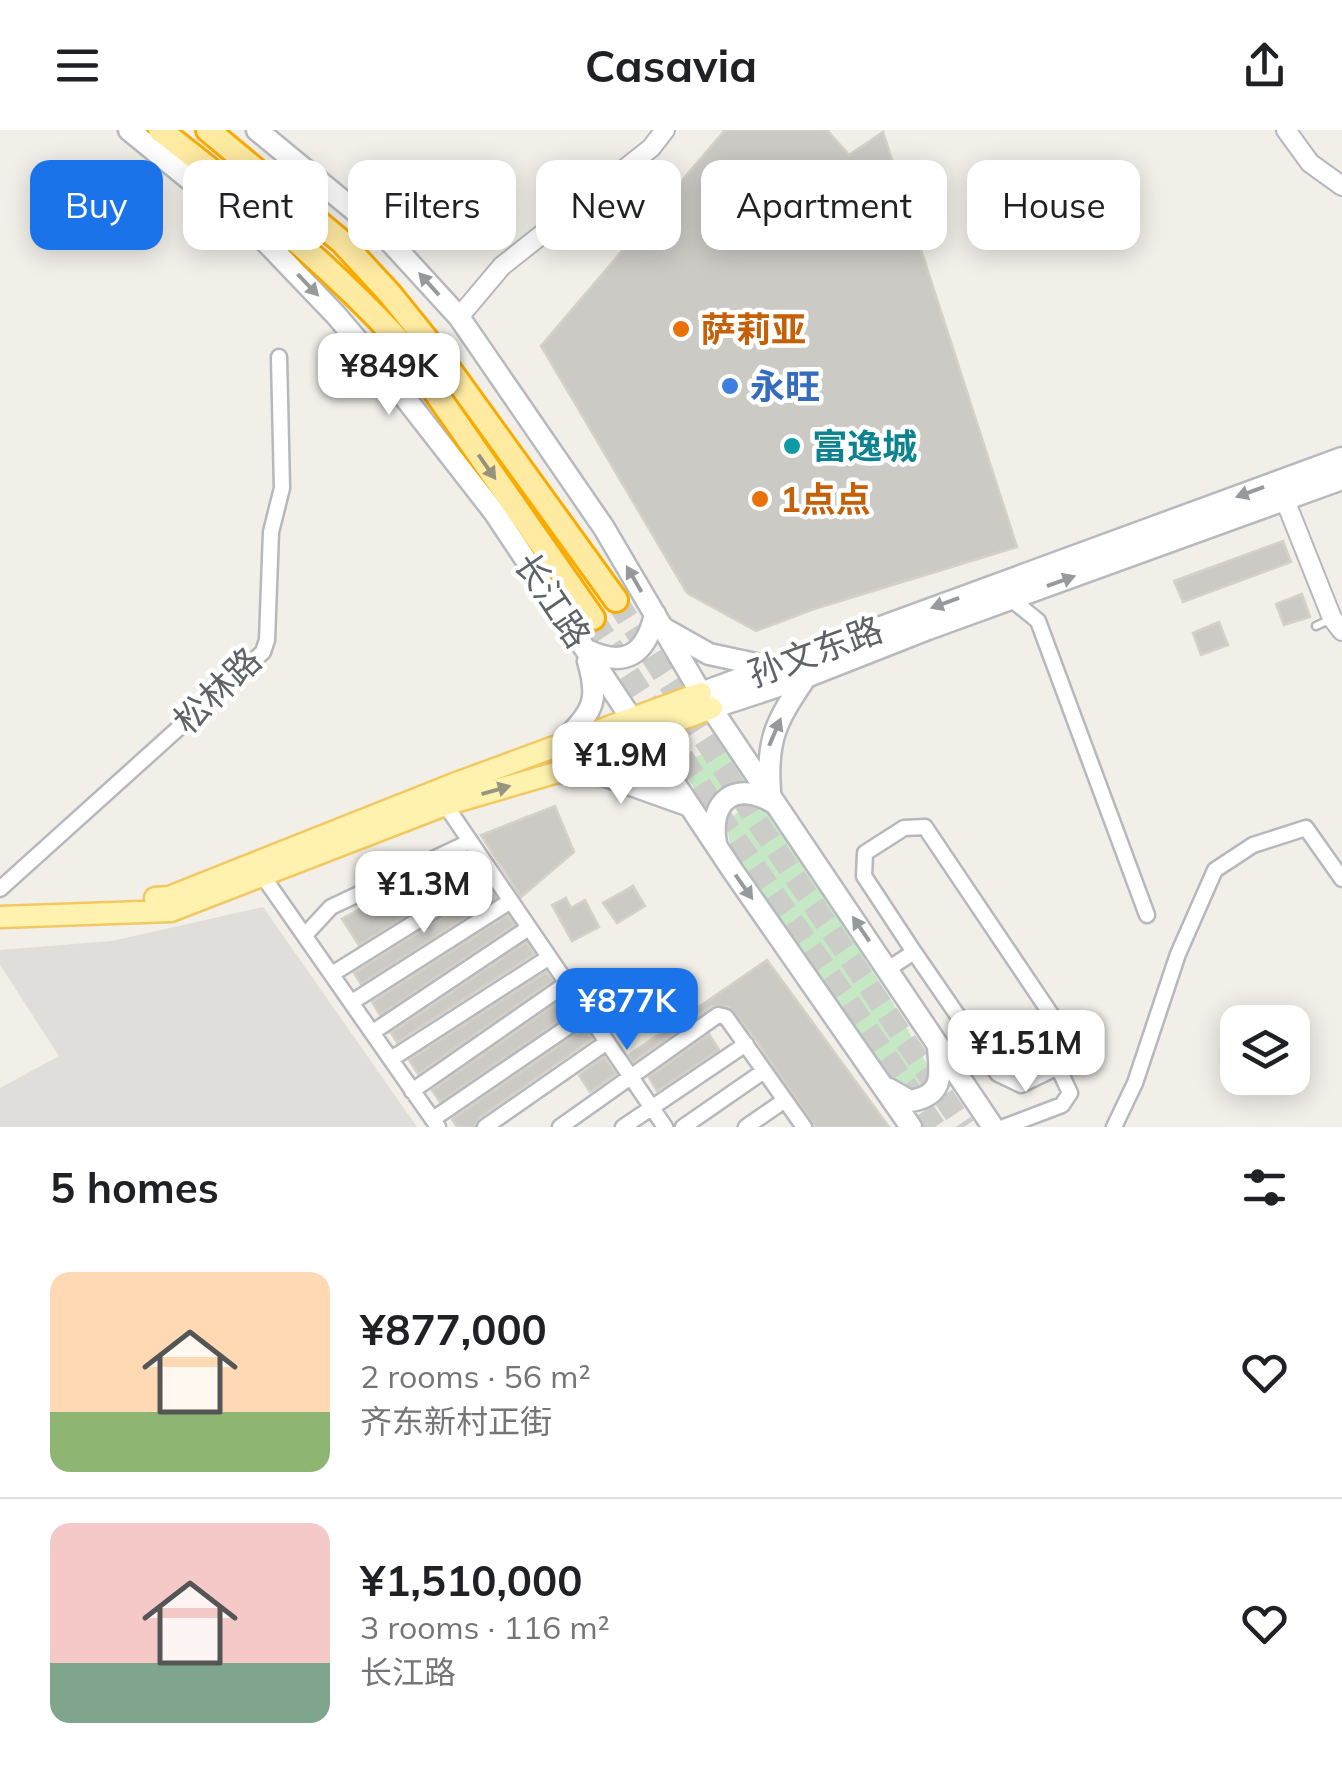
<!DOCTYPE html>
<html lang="en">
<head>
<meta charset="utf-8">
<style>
	:root { --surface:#fff; --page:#f6f6f6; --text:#202124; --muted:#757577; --line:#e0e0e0; --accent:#1a73e8 }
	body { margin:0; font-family:Mulish,"Noto Sans SC",sans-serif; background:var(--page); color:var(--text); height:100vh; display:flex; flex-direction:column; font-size:38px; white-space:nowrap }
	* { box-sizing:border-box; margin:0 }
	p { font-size:32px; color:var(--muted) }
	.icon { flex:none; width:55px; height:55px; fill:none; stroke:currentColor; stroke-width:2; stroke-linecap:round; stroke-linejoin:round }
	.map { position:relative; height:997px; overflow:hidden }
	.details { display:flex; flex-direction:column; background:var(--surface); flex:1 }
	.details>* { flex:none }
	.banner { position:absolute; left:30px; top:30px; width:1282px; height:90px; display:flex; gap:20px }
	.fabs { position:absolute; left:1220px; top:875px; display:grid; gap:20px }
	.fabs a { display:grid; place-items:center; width:90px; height:90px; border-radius:20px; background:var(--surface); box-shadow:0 5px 25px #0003; font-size:50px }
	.price { position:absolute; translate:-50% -85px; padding:0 22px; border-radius:20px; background:#fff; color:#222; font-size:32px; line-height:65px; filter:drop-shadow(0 2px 5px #0008) }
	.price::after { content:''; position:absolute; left:50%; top:60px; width:30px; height:22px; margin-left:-15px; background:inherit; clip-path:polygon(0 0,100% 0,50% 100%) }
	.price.on { background:var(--accent); color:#fff }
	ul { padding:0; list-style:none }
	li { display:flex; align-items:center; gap:30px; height:250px; padding:0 50px }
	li+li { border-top:2px solid var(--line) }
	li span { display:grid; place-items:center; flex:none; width:280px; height:200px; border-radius:20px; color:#555 }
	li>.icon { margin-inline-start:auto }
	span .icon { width:120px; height:120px; fill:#fffc; stroke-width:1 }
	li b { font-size:42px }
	h2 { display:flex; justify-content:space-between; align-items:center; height:120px; padding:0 50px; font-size:42px }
	.chip { padding:0 35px; border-radius:20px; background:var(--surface); box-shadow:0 5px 25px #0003; font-size:35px; line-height:90px }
	.chip.on { background:var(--accent); color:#fff }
	header { display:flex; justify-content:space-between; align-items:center; height:130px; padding:0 50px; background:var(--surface); font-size:45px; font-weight:700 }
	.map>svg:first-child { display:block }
	.industrial { fill:#e0deda }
	.green { fill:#c5e8c5 }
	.building { fill:#cccac5; stroke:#d6d1c6; stroke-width:2.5 }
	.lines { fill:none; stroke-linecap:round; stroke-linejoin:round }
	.trunk-tunnel { stroke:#ccccc8; stroke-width:22; stroke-dasharray:22 11; stroke-linecap:butt }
	.service-casing { stroke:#b5b8bc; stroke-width:11 }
	.minor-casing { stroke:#b5b8bc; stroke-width:19 }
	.tertiary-casing { stroke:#b5b8bc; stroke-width:22 }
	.secondary-casing { stroke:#b6babf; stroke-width:25 }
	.primary-casing { stroke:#f2c960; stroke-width:25 }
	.trunk-casing { stroke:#f9ab00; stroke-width:28 }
	.service { stroke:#fff; stroke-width:6 }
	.minor { stroke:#fff; stroke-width:14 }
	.tertiary { stroke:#fff; stroke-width:18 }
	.secondary { stroke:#fff; stroke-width:20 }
	.primary { stroke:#fff2af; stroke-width:20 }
	.trunk { stroke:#feeaa1; stroke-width:22 }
	.oneway { fill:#979a9d }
	.oneway2 { fill:#97927c }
	.oneway3 { fill:#979581 }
	.food-dot { fill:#e8710a; stroke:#fff; stroke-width:4 }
	.shop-dot { fill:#3f7fe0; stroke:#fff; stroke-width:4 }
	.culture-dot { fill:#0f9aa8; stroke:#fff; stroke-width:4 }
	.labels { text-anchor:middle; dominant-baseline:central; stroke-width:9; stroke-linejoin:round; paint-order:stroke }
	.food-label { font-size:35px; font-weight:bold; fill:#c56008; stroke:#fff; text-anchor:start }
	.shop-label { font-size:35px; font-weight:bold; fill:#366cbe; stroke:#fff; text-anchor:start }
	.culture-label { font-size:35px; font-weight:bold; fill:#0d838f; stroke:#fff; text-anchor:start }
	.street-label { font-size:35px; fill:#5f6368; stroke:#fff }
</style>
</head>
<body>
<header><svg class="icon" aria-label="menu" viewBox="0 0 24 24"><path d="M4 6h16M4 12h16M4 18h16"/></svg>Casavia<svg class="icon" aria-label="share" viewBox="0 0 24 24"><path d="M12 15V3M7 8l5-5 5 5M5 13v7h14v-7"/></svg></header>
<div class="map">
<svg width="1342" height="997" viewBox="0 0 1342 997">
	<rect width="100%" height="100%" fill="#f1efe8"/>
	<path class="industrial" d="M263 777 417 997H0V958L59 926 0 835V820L112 811Z"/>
	<path class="green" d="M723 616 753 659 711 683 678 634Z
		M751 677 768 682 776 692 890 868 930 940 927 956 912 963 901 957 851 897 730 713C725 695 731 681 751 677Z"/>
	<path class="building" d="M725 0H827L849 25 883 2 1017 417 814 479 756 501 687 463 541 216Z
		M1283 411 1291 432 1183 472 1174 451Z
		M1302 464 1310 487 1284 495 1276 474Z
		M1219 492 1228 515 1201 525 1193 503Z
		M555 676 574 722 521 767 481 705Z
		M473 734 478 741 359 815 342 789 407 753Z
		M633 756 645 776 617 793 603 773Z
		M489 758 496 768 361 854 354 843Z
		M566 768 571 778 585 770 599 797 572 811 552 775Z
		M508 785 514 795 380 885 372 872Z
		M526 812 534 824 397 912 391 903Z
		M767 830 889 997H815L754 907 729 877 712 876 633 932 629 925Z
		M546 842 552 851 418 944 409 930Z
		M564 868 573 881 440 972 432 960Z
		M585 898 592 909 479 988 474 997H457L452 989Z
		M709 904 719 920 657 961 649 947Z
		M604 927 616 944 590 962 579 945Z"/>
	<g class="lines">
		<path class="trunk-tunnel" d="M616 470 752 684 964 997
			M593 488 727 696 935 997"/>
		<g class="service-casing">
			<path id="service" d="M1316 496 1331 489"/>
		</g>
		<g class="minor-casing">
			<path id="minor" d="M1011 469 1038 491 1147 785
				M442 670 665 997
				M260 742 438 997
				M0 759 263 522 267 510 271 402 282 358 279 227
				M306 804 331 777 469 712
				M888 839 914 822 864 746 865 723 904 698 925 697 1073 917 1058 937 1021 955 998 944 914 822
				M332 844 491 745
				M352 872 509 772
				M373 902 527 799
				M391 929 548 828
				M412 961 566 854
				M433 989 587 884
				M485 997 607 912
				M560 997 718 885 726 887 804 997
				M623 997 746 914
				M683 997 764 941
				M746 997 785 970
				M1004 997 1062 975 1070 963 1058 937
				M1114 997 1135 953 1178 824 1215 740 1253 715 1306 698 1342 749"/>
		</g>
		<g class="tertiary-casing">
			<path id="tertiary" d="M1286 0 1310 33 1342 56
				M459 187 502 136 651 18 665 0
				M1285 370 1332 488 1342 501"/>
		</g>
		<g class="secondary-casing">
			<path id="secondary" d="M129 0 265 111 335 184 392 251 494 382 733 741 911 997
				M257 0 383 104 459 187 604 398 701 563 993 997
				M663 498 709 524 770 537
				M587 520C625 538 646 525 655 484
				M701 563 1342 328
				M712 578 806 547 928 499 1342 349
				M562 614C590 581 601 576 588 531
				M558 642 603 645 690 676
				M770 661C766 608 777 590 806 547
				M716 713C708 670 736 650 774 673
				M889 959 910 971C943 966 941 947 938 918"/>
		</g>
		<g class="primary-casing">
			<path id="primary" d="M155 768 169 767 451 655 701 563
				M0 787 171 781 445 675 558 642 607 623 643 603 712 578"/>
		</g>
		<g class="trunk-casing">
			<path id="trunk" d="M160 0C245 66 329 134 401 213L593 488
				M208 0 342 112 390 164 436 221 616 470"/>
		</g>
		<use href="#service" class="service"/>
		<use href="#minor" class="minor"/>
		<use href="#tertiary" class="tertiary"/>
		<use href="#secondary" class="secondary"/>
		<use href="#primary" class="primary"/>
		<use href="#trunk" class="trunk"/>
	</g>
	<defs><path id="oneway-solid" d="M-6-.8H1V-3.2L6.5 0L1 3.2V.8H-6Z" transform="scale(2.5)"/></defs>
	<g class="oneway">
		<use href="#oneway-solid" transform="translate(429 154) rotate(-132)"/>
		<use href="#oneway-solid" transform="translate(308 155) rotate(46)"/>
		<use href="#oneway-solid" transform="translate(1250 362) rotate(160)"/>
		<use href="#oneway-solid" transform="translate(634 449) rotate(-120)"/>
		<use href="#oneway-solid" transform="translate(1061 451) rotate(-20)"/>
		<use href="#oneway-solid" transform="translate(945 473) rotate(160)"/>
		<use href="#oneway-solid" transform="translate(775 602) rotate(-67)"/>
		<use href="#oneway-solid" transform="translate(744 757) rotate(55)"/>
		<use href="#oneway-solid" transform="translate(861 799) rotate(-124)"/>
	</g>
	<use class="oneway2" href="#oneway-solid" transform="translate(487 337) rotate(55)"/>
	<use class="oneway3" href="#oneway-solid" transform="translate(496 660) rotate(-16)"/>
	<g class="food-dot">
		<circle cx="681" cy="199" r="10"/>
		<circle cx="760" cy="369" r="10"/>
	</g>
	<circle class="shop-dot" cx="730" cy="256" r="10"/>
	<circle class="culture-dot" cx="792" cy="316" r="10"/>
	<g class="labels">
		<g class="food-label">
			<text x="701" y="199">萨莉亚</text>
			<text x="780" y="369">1点点</text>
		</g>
		<g class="shop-label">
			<text x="750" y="256">永旺</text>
		</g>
		<g class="culture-label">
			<text x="812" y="316">富逸城</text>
		</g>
		<g class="street-label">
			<text transform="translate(553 470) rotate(56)">长江路</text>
			<text transform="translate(815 521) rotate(-20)">孙文东路</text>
			<text transform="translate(217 560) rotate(-44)">松林路</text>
		</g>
	</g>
</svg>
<div class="fabs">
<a><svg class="icon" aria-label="layers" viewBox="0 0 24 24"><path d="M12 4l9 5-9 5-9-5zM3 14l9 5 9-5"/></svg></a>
</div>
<b class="price" style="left:389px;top:288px">¥849K</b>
<b class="price" style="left:621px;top:677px">¥1.9M</b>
<b class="price" style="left:424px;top:806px">¥1.3M</b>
<b class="price on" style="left:627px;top:923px">¥877K</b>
<b class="price" style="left:1026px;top:965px">¥1.51M</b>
<div class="banner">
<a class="chip on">Buy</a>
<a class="chip">Rent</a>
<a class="chip">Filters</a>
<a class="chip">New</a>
<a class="chip">Apartment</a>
<a class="chip">House</a>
</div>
</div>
<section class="details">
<h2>5 homes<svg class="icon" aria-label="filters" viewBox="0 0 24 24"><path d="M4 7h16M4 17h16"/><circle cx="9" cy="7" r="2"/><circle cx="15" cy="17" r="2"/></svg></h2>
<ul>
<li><span style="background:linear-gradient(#ffd9b3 70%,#8fb573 0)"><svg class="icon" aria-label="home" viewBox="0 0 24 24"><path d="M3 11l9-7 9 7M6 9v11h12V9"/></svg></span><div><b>¥877,000</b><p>2 rooms · 56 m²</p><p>齐东新村正街</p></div><svg class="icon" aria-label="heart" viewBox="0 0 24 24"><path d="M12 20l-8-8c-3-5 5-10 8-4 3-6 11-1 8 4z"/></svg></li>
<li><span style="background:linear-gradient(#f6c9c9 70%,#7fa58c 0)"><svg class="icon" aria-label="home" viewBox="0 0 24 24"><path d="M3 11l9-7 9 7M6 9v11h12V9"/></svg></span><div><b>¥1,510,000</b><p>3 rooms · 116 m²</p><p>长江路</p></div><svg class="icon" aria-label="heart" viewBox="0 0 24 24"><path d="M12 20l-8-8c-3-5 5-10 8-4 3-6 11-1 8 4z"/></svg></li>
</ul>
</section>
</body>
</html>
